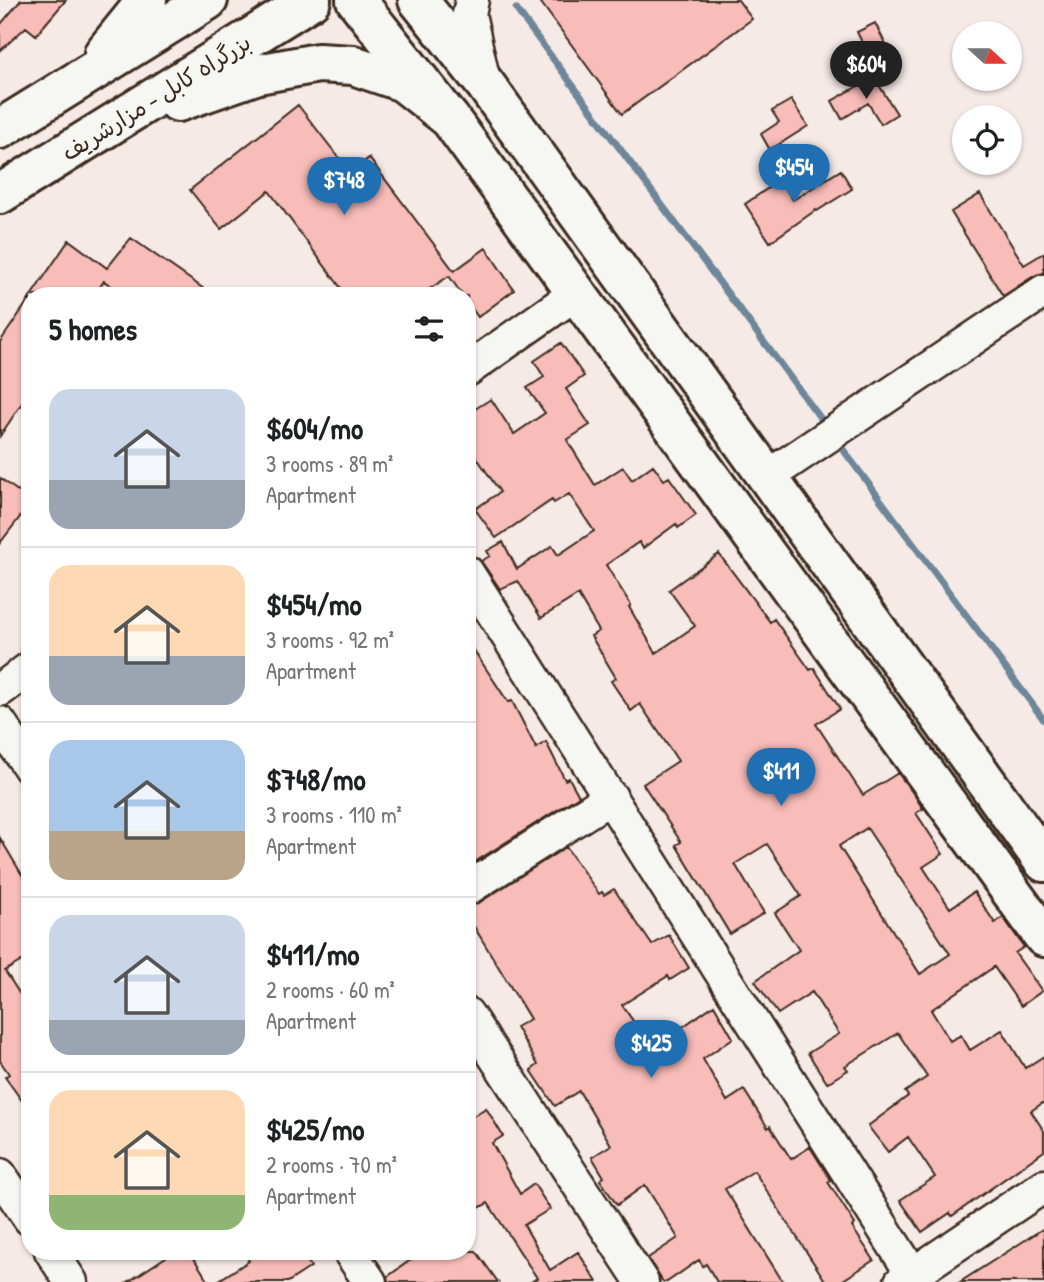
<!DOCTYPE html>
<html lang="en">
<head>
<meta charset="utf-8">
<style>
	:root { --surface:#fff; --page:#f6f6f6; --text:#202124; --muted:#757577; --line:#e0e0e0; --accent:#1f6fb2 }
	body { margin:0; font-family:"Patrick Hand","Playpen Sans Arabic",sans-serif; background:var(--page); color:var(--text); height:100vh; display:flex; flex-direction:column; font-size:26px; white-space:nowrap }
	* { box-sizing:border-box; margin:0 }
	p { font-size:23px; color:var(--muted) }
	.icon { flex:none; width:38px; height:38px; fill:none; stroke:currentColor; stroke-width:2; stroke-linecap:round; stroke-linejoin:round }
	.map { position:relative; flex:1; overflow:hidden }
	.details { position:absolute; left:21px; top:287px; width:455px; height:973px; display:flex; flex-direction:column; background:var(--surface); border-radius:28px; box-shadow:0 2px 5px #0004 }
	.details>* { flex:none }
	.needle { width:46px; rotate:111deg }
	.buttons { position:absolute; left:952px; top:21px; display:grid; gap:14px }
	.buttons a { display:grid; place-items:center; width:70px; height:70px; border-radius:50%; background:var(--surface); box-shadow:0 2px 5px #0004; font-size:35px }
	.price { position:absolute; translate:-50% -60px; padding:0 16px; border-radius:24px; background:var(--accent); color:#fff; font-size:23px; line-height:46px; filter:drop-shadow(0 2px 4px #0008) }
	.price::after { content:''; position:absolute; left:50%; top:42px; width:21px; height:16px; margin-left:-10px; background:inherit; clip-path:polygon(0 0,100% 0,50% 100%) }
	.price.on { background:#222; color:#fff }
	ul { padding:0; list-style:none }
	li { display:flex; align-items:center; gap:21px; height:175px; padding:0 28px }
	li+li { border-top:2px solid var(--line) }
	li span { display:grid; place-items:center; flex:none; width:196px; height:140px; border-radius:21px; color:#555 }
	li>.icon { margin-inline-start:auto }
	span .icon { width:84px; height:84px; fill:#fffc; stroke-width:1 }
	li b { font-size:30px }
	h2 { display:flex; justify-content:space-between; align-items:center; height:84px; padding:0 28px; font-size:30px }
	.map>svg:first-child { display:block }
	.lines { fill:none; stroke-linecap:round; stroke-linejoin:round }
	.stream { stroke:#6d8699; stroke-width:7 }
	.building { fill:#f8bcb9; stroke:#3b2a1e; stroke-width:2; fill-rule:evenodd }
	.minor-casing { stroke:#3b2a1e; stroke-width:37 }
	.major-casing { stroke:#3b2a1e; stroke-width:44 }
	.highway-casing { stroke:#3b2a1e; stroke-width:44 }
	.minor { stroke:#f6f6f2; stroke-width:32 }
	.major { stroke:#f6f6f2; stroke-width:38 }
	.highway { stroke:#f6f6f2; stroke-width:38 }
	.labels { text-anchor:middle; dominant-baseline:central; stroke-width:5; stroke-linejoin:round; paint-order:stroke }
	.street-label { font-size:23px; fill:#3b2a1e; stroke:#f6f6f2 }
</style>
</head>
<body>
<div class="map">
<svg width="1044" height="1282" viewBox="0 0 1044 1282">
	<rect width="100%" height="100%" fill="#f6eae7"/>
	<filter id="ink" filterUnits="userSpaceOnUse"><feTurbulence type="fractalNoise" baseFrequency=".0143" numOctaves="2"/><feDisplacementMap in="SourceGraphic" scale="14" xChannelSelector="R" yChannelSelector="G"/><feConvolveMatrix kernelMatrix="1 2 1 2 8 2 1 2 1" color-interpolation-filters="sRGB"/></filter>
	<g filter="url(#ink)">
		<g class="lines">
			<path class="stream" d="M516 9 827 427
				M836 440 1044 720"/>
		</g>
		<path class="building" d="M21 0H66L36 35 26 27 0 51V25Z
			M539 0H738L752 19 622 114Z
			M875 23 896 65 877 74 857 32Z
			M874 77 897 114 881 124 868 103 842 119 832 101Z
			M791 100 808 126 770 150 761 134 779 122 772 111Z
			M298 105 350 172 369 158 454 271 486 248 514 290 478 317 467 302V296H463L449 276 419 296H347L269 191 221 229 190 190Z
			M841 170 852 189 817 211 816 210 770 242 745 204 780 180 793 200Z
			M980 194 1024 265 1044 253V273L1034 276 1003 296 951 212Z
			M131 238 214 296H125L104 281 94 296H31L69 240 107 268Z
			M30 298V391L0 436V342Z
			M561 343 584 376 566 389 590 425 567 440 595 485 623 467 632 480 653 465 664 480 669 477 696 515 678 528 676 524 643 548 639 542 606 565 631 605 629 607 656 653 695 626 669 590 719 554 770 622 774 619 810 670 814 668 840 709 816 724 863 795 898 773 915 796 923 809 916 813 943 854 923 867 950 908 974 892 995 923 1003 917 1024 947 1015 953 1042 991 1021 1006 994 967 931 1010 950 1041 961 1035 970 1050 1002 1030 1025 1068 1044 1056V1102L1031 1111 1044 1131V1151L952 1216 950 1213 922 1232 900 1200 935 1177 908 1137 888 1152 868 1126 908 1096 905 1092 927 1077 898 1033 845 1066 848 1070 827 1083 808 1053 839 1034 812 992 778 1014 755 981 799 950 775 913 801 896 767 844 735 864 764 913 730 934 676 845 681 842 643 784 678 761 640 704 631 711 611 681 616 678 591 636 599 631 578 595 541 618 518 581 500 589 481 561 490 556 487 551 503 542 517 569 552 546 558 555 594 531 569 494 554 503 552 500 496 538 475 509 500 492 467 443V414L491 399 514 434 545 413 527 388 544 377 534 361ZM867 828 950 954 920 974 839 846Z
			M0 478 30 500V504L0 543Z
			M467 640 508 702 512 701 536 748 546 742 565 780 569 778 579 796 467 867Z
			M0 838 30 888V956L5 971 30 1010V1112L5 1077 9 1074 0 1061Z
			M566 847 599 894 602 892 604 895 614 889 652 945 669 935 689 968 670 980 668 976 622 1005 652 1048 714 1005 733 1038 703 1059 727 1101 744 1090 768 1128 770 1126 791 1159 810 1147 831 1180 828 1182 855 1224 852 1227 874 1260 840 1282H826L754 1171 725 1189 783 1282H717L706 1264 703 1266 699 1260 667 1282H663L648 1258 678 1238 645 1185 617 1205 600 1180 604 1177 592 1157 611 1145 579 1091 555 1106 531 1070 538 1065 516 1027 530 1019 467 915V907L477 904Z
			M486 1108 503 1136 492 1143 520 1194 534 1184 550 1209 524 1225 550 1270 578 1252 597 1282H531L537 1278 488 1203 467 1214V1120Z
			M1044 1228V1282H960Z
			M175 1251H189L209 1282H128Z
			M243 1251H302L311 1267 288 1282H216L249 1261Z
			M423 1251H476L498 1282H388L387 1277Z"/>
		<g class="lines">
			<g class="minor-casing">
				<path id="minor" d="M472 0 469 14 484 82
					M467 370 575 294
					M767 477 1044 291
					M467 572 913 1275
					M0 690 30 668
					M0 723 30 768
					M467 889 611 797
					M467 1014 642 1282
					M0 1175 30 1219
					M51 1251 71 1282
					M349 1251 370 1282
					M901 1282 1044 1186"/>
			</g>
			<g class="major-casing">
				<path id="major" d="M356 0 450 119 1044 937
					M418 0 485 84 1044 862"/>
			</g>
			<g class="highway-casing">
				<path id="highway" d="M104 53 147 0
					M178 102 258 74 318 63 353 65 403 82 450 119
					M0 129 208 0
					M0 194 311 0"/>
			</g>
			<use href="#minor" class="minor"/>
			<use href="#major" class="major"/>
			<use href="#highway" class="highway"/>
		</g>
	</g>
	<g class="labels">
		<g class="street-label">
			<text transform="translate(156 97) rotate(-32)">بزرگراه کابل - مزارشریف</text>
		</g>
	</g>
</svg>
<div class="buttons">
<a><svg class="needle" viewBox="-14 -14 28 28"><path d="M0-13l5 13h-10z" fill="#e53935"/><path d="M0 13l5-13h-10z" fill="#757577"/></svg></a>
<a><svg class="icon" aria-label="locate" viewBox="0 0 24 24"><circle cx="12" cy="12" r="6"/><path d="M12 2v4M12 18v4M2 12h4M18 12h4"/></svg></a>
</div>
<b class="price on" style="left:866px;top:101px">$604</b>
<b class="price" style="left:794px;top:204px">$454</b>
<b class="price" style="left:344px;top:217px">$748</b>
<b class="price" style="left:781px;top:808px">$411</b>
<b class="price" style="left:651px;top:1080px">$425</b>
<section class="details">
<h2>5 homes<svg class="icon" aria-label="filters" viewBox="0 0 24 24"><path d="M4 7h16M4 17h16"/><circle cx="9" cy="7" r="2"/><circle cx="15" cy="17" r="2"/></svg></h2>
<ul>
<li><span style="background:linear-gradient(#c9d6e8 65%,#9aa5b1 0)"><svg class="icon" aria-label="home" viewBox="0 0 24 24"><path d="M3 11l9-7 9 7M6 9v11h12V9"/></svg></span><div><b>$604/mo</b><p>3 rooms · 89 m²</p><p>Apartment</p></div></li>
<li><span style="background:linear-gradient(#ffd9b3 65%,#9aa5b1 0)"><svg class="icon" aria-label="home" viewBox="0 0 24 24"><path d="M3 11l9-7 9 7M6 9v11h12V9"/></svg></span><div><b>$454/mo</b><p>3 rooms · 92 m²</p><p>Apartment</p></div></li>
<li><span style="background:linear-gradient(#a9c7e8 65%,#b9a48a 0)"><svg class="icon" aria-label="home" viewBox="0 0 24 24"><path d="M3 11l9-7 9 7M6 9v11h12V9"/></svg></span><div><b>$748/mo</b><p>3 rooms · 110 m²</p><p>Apartment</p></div></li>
<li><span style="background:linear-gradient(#c9d6e8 75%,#9aa5b1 0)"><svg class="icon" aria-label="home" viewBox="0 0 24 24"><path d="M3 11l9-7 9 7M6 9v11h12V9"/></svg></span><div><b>$411/mo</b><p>2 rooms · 60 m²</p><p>Apartment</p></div></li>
<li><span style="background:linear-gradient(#ffd9b3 75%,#8fb573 0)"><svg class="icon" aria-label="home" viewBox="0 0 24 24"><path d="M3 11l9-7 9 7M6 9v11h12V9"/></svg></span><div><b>$425/mo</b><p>2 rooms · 70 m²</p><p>Apartment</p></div></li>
</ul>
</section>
</div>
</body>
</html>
